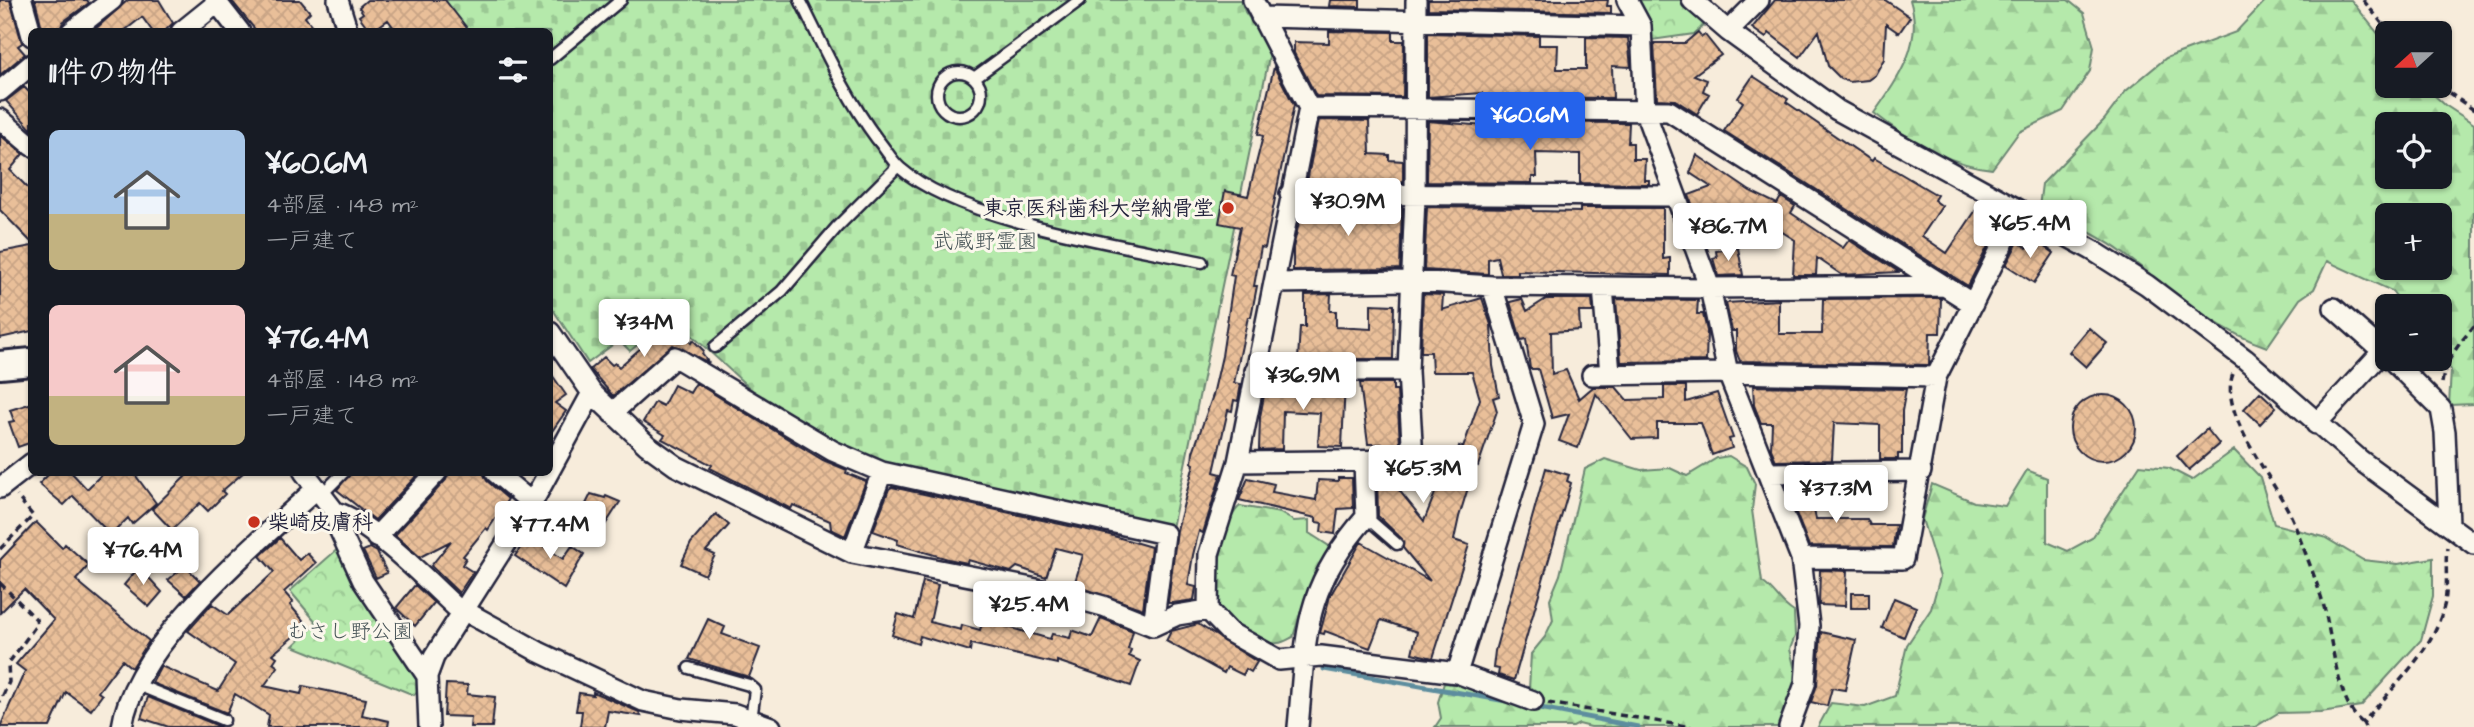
<!DOCTYPE html>
<html lang="ja">
<head>
<meta charset="utf-8">
<style>
	:root { --surface:#171b24; --page:#20242c; --text:#f1f3f6; --muted:#9ea1a6; --accent:#2563eb }
	body { margin:0; font-family:"Architects Daughter","Klee One",sans-serif; background:var(--page); color:var(--text); height:100vh; display:flex; flex-direction:column; font-size:26px; white-space:nowrap }
	* { box-sizing:border-box; margin:0 }
	p { font-size:23px; color:var(--muted) }
	.icon { flex:none; width:38px; height:38px; fill:none; stroke:currentColor; stroke-width:2; stroke-linecap:round; stroke-linejoin:round }
	.map { position:relative; flex:1; overflow:hidden }
	.panel { position:absolute; left:28px; top:28px; width:525px; height:448px; display:flex; flex-direction:column; background:var(--surface); border-radius:10px; box-shadow:0 2px 5px #0004 }
	.panel>* { flex:none }
	.needle { width:46px; rotate:249deg }
	.fabs { position:absolute; left:2375px; top:21px; display:grid; gap:14px }
	.fabs a { display:grid; place-items:center; width:77px; height:77px; border-radius:10px; background:var(--surface); box-shadow:0 2px 5px #0004; font-size:35px }
	.price { position:absolute; translate:-50% -60px; padding:0 16px; border-radius:7px; background:#fff; color:#222; font-size:23px; line-height:46px; filter:drop-shadow(0 2px 4px #0008) }
	.price::after { content:''; position:absolute; left:50%; top:42px; width:21px; height:16px; margin-left:-10px; background:inherit; clip-path:polygon(0 0,100% 0,50% 100%) }
	.price.selected { background:var(--accent); color:#fff }
	ul { padding:0; list-style:none }
	li { display:flex; align-items:center; gap:21px; height:175px; padding:0 21px }
	li span { display:grid; place-items:center; flex:none; width:196px; height:140px; border-radius:10px; color:#555 }
	li>.icon { margin-inline-start:auto }
	span .icon { width:84px; height:84px; fill:#fffc; stroke-width:1 }
	li b { font-size:30px }
	h2 { display:flex; justify-content:space-between; align-items:center; height:84px; padding:0 21px; font-size:30px }
	.map>svg:first-child { display:block }
	.forest { fill:url(#forest-firs); stroke:#6c8673; stroke-width:2; fill-rule:evenodd }
	.cemetery { fill:url(#cemetery-stones); stroke:#6c8673; stroke-width:2 }
	.park { fill:url(#park-crowns); stroke:#6c8673; stroke-width:2 }
	.lines { fill:none; stroke-linecap:round; stroke-linejoin:round }
	.stream { stroke:#5d8d9e; stroke-width:5 }
	.building { fill:url(#building-cross-hatch); stroke:#22223b; stroke-width:2 }
	.lane-casing { stroke:#22223b; stroke-width:15 }
	.street-casing { stroke:#22223b; stroke-width:24 }
	.secondary-casing { stroke:#22223b; stroke-width:32 }
	.path { stroke:#22223b; stroke-width:3.5; stroke-dasharray:7 5; stroke-linecap:butt }
	.lane { stroke:#fbf7ec; stroke-width:10 }
	.street { stroke:#fbf7ec; stroke-width:19 }
	.secondary { stroke:#fbf7ec; stroke-width:26 }
	.poi-dot { fill:#c8321e; stroke:#fbf7ec; stroke-width:2.5 }
	.labels { text-anchor:middle; dominant-baseline:central; stroke-width:6; stroke-linejoin:round; paint-order:stroke }
	.poi-label { font-size:21px; font-weight:bold; fill:#22223b; stroke:#fbf7ec; text-anchor:end }
	.park-label { font-size:21px; fill:#475457; stroke:#fbf7ec }
</style>
</head>
<body>
<div class="map">
<svg width="2474" height="727" viewBox="0 0 2474 727">
	<defs>
		<pattern id="forest-firs" width="22" height="20" patternUnits="userSpaceOnUse" patternTransform="scale(1.75)"><rect width="22" height="20" fill="#b5e9ab"/><path d="M5 1l3.5 6h-7zM16 11l3.5 6h-7z" fill="#9bc894"/></pattern>
		<pattern id="cemetery-stones" width="16" height="16" patternUnits="userSpaceOnUse" patternTransform="scale(1.75)"><rect width="16" height="16" fill="#b5e9ab"/><path d="M2 7V4a2 2 0 0 1 4 0v3zM10 15v-3a2 2 0 0 1 4 0v3z" fill="#9bc894"/></pattern>
		<pattern id="park-crowns" width="20" height="18" patternUnits="userSpaceOnUse" patternTransform="scale(1.75)"><rect width="20" height="18" fill="#b5e9ab"/><path d="M2 6a3 3 0 1 1 6 0M12 15a3 3 0 1 1 6 0" fill="none" stroke="#9bc894"/></pattern>
		<pattern id="building-cross-hatch" width="8" height="8" patternUnits="userSpaceOnUse" patternTransform="scale(1.75)"><rect width="8" height="8" fill="#e9bf99"/><path d="M0 0l8 8M0 8l8-8" fill="none" stroke="#c8a485"/></pattern>
	</defs>
	<rect width="100%" height="100%" fill="#f7ecdb"/>
	<filter id="ink" filterUnits="userSpaceOnUse"><feTurbulence type="fractalNoise" baseFrequency=".0143" numOctaves="2"/><feDisplacementMap in="SourceGraphic" scale="14" xChannelSelector="R" yChannelSelector="G"/><feConvolveMatrix kernelMatrix="1 2 1 2 8 2 1 2 1" color-interpolation-filters="sRGB"/></filter>
	<g filter="url(#ink)">
		<path class="forest" d="M1910 0H2068L2084 13 2094 47 2090 71 2063 111 2019 132 1992 169C1949 165 1908 140 1874 113 1898 79 1924 44 1910 0Z
			M2266 0H2351L2387 45V86H2424L2445 105 2474 124V404L2449 405 2451 370 2440 354V306H2404L2392 291 2327 261 2314 289 2300 299 2267 347C2212 329 2169 288 2124 254 2099 235 2067 221 2039 207L2042 184 2104 120 2126 91 2166 58 2236 32ZM2387 124H2440V177H2387ZM2387 215H2440V268H2387Z
			M2234 450 2260 477 2274 524 2324 537 2363 560 2398 564 2433 558V596L2421 640 2361 706 2321 712 2278 713 2255 727H1818L1831 703 1865 707 1895 696 1907 645 1931 609 1940 577 1922 519 1932 484 1974 502 2005 506 2027 470 2047 478V542L2068 551 2092 538 2140 465 2169 468 2192 480Z
			M1729 456 1747 467 1755 484 1752 510 1762 582C1776 591 1780 604 1794 612L1795 636 1790 649 1797 679 1784 727H1591L1579 724 1573 727H1435L1441 718 1438 702 1444 683 1519 691 1529 689 1531 654 1545 637 1553 620 1550 599 1560 575 1585 469 1605 459 1641 470 1670 468 1687 476 1717 458Z
			M1240 506 1280 513 1294 521 1309 520V533L1329 546 1323 567 1309 586 1293 637C1289 639 1283 643 1278 643 1258 646 1221 626 1218 605 1213 583 1223 520 1240 506Z"/>
		<path class="cemetery" d="M423 0H1241L1245 12 1271 48 1172 528 886 464 837 443 756 394 672 317 630 351 619 340 588 363 550 305V32H383Z"/>
		<path class="park" d="M1637 0H1682L1705 24 1694 34 1652 40Z
			M341 546 417 677 418 690 414 695 293 646 317 623 290 591Z"/>
		<g class="lines">
			<path class="stream" d="M1324 669 1512 702
				M1535 707 1638 727"/>
		</g>
		<path class="building" d="M0 0H10L22 43 18 46 25 54 0 75Z
			M35 0H87L89 3 63 22 59 32H43Z
			M128 0H159L173 23 164 32H153L142 17 123 32H92Z
			M231 0H300L310 12 305 17 317 32H257Z
			M367 0H445L470 32H397L388 20 371 32 359 16 363 13 359 7Z
			M1330 0H1360V7L1329 6Z
			M1428 0H1608L1607 6H1611V13L1428 9Z
			M1775 0H1885L1910 17 1899 33 1886 24 1884 59 1875 75 1868 80 1849 82 1841 79 1828 66 1819 31 1800 57 1769 33 1766 38 1752 28Z
			M1329 31 1393 32V41H1404L1403 97 1316 96 1294 53V42L1329 43Z
			M1698 32 1702 37 1705 35 1721 55 1694 75 1707 80 1703 91 1709 94 1697 114 1675 100 1657 99 1654 43H1685Z
			M1428 33 1539 36V45H1558L1557 69H1586V37L1628 38 1631 67 1612 66 1613 98 1483 97 1482 93 1428 97Z
			M1274 67 1294 105 1265 248 1261 247 1254 286H1257L1251 317H1248L1234 383 1241 384 1238 401 1234 400 1232 411 1228 410 1214 472 1221 474 1203 533 1199 531 1193 555 1188 585 1196 587 1194 600 1173 603H1168L1177 530 1194 464 1192 463 1193 452 1213 395 1222 356 1234 276 1230 275 1240 227 1219 223 1225 191 1248 196 1263 136 1258 134Z
			M1753 76 1788 99 1786 102 1872 161 1874 158 1937 195 1934 200 1942 206 1922 236 1947 253 1978 207 1996 218 1992 224 1997 228 1968 286 1724 131 1743 102 1738 98Z
			M24 87 32 95V130L6 101Z
			M1319 120 1369 121 1370 154 1389 155V160L1403 161V182H1307Z
			M1428 121 1484 126V122L1629 123 1628 143H1633V159H1645L1644 180H1649V184L1580 183V154L1536 153 1537 177H1532V183L1427 182Z
			M0 135 23 154 10 170 32 192V243L0 210Z
			M1697 155 1750 191 1777 204 1781 197 1795 206 1791 213 1843 248 1849 240 1899 272 1842 275 1817 258 1816 275H1793L1795 240 1747 210 1756 237 1734 245 1720 207 1696 216 1689 195 1711 187 1690 173Z
			M1303 206 1402 207 1400 269 1293 270V248Z
			M1427 207 1532 208 1533 211 1580 212V208H1663V259L1670 258V275L1518 271V274H1501L1497 257 1488 259V274L1424 270Z
			M2034 239 2054 253 2034 283 2006 265 2018 242 2027 248Z
			M32 246V331L0 338V252Z
			M1738 248 1743 275 1718 276 1713 258 1717 257 1716 251Z
			M1331 294 1330 311H1336V327L1371 329V304L1394 305 1393 359H1298L1300 327H1305V295Z
			M1423 294 1443 295 1442 310 1482 298 1491 325 1493 366 1499 396 1493 398 1497 411 1478 466 1475 465 1459 517 1454 540 1469 545 1433 658 1412 653 1417 632 1381 620 1370 648 1325 631 1324 634 1320 633 1330 596 1361 542 1430 581 1403 548 1402 539 1378 516 1377 473 1393 472 1403 485 1398 489 1424 521 1447 463 1454 465 1459 446 1463 448 1480 399 1472 372H1432L1431 352H1421Z
			M1924 298H1941L1940 333H1930L1929 365 1740 361 1736 351V331H1732L1726 303 1779 300V334H1822L1823 299Z
			M1522 299 1527 311 1546 299H1592L1593 312H1579L1580 330 1551 332 1552 374 1566 370 1579 399 1593 387H1616L1627 400 1664 399V386H1686V402L1717 393 1733 438 1729 439 1732 448 1712 455 1701 423H1657V438L1632 439 1596 394 1578 448 1559 441 1569 414 1552 418 1538 369H1530L1526 339 1521 340 1510 302Z
			M1616 299 1698 300 1697 314H1703L1707 331 1706 361 1621 362Z
			M672 321 691 343 693 340 704 351 702 354 709 363 673 345 613 396 590 369 604 357 612 365 615 363 619 367Z
			M2089 328 2107 343 2086 367 2069 352Z
			M550 372 566 395 555 403 566 411 550 434Z
			M696 383 823 460 847 470 846 473 866 481 845 536 831 529 830 521 793 505 791 509 710 468 712 465 662 439 665 435 643 422 655 402 663 406 674 385 690 393Z
			M1297 383H1345L1342 447 1318 446 1320 413 1283 411 1282 449 1259 450 1260 417 1266 385 1297 386Z
			M1360 383H1393V390H1397L1400 444H1368Z
			M1753 386 1906 389 1902 411V454H1898V459H1880V425L1834 423 1832 460 1776 461 1771 449 1772 423H1761L1754 405Z
			M2260 392 2276 407 2260 424 2244 409Z
			M2070 428a33 33 0 1 1 66 0a33 33 0 1 1-66 0Z
			M32 403V442L18 447 9 422 14 421 10 410Z
			M2207 429 2219 444 2189 470 2177 456Z
			M1546 468 1569 475 1567 481 1571 483 1514 680 1498 675 1499 669 1493 668 1495 651Z
			M51 472H71L87 489 104 472H133L156 503 132 524 128 518 111 535 73 496 64 505 39 484Z
			M190 472H244L222 491 225 494 208 511 200 503 172 530 152 509Z
			M351 472H420L375 520 337 490Z
			M449 472H483L487 481 508 499 488 530 486 528 463 556 466 558 462 565 473 572 459 593 431 566 451 541 420 557 395 535 446 480Z
			M1248 478 1274 484 1272 492 1316 500 1318 480 1338 481V478H1352L1353 508 1338 509 1335 534 1321 532 1322 523 1316 522V518L1239 500Z
			M1785 485H1813V506L1816 519H1867L1870 525H1896L1893 547 1809 546Z
			M892 487 1110 535 1151 547 1143 609 1074 585 1083 555 1056 548 1046 577 1017 567 1011 572 968 560 967 563 948 559 897 544 898 540 873 531 889 489Z
			M591 494 605 498 606 496 620 502 594 542 581 535 592 515 583 510Z
			M716 514 729 525 706 551 715 555 705 575 681 564 691 543Z
			M36 522 62 548 65 544 89 565 76 580 149 641 132 668 122 660 98 692 102 695 91 710 66 692 50 727H0L25 671 16 664 54 620 24 589 0 613V560Z
			M528 536 563 559 572 546 584 554 564 589 515 556Z
			M280 538 299 560 307 553 316 563 284 592 293 602 290 605 307 625 273 654 277 657 273 663 278 667 264 686 301 694 303 686 366 699 362 715 389 721 388 727H267L269 715 235 694 227 713 152 683 161 666 218 691 235 664 188 631 212 604 228 615 274 572 260 556Z
			M370 548 377 552 387 573 376 578 363 551Z
			M185 566 200 581 186 596 168 580Z
			M139 567 162 592 149 607 124 585Z
			M1820 570 1847 571 1845 606 1819 605Z
			M923 581 938 585 930 622 961 630 962 625 980 630 983 620 1050 639 1052 634 1070 638 1072 630 1092 637 1101 618 1133 631 1128 649 1131 650 1129 656 1140 661 1131 686 1057 661V664L971 644 970 651 920 636 918 644 892 635 898 614 914 619Z
			M415 585 434 603 415 626 396 608Z
			M1851 593H1869V608H1851Z
			M1894 598 1916 607 1904 637 1882 628Z
			M708 619 725 627 722 634 760 648 749 677 689 659Z
			M1198 624 1257 662 1251 672 1246 669 1243 675 1227 667 1224 673 1166 641 1171 631Z
			M1821 632 1856 640 1845 690 1832 688 1827 706 1811 702 1817 685Z
			M446 684 468 685 467 694 495 697 492 727H470L471 717 444 716Z
			M593 692 639 712 641 716 608 711 605 727H580L582 711H576L579 693 593 695Z
			M148 697 221 727H169L141 718Z"/>
		<g class="lines">
			<g class="lane-casing">
				<path id="lane" d="M800 0C824 48 845 96 877 139 885 148 891 160 900 168 960 221 1122 245 1202 262
					M550 59 621 0
					M937 94a22 22 0 1 1 44 0a22 22 0 1 1-44 0Z
					M974 78 1080 0
					M715 347 782 291 837 227 898 166
					M322 494 344 472
					M1366 517 1397 544
					M689 668 749 685 755 690 751 720
					M138 685 224 720"/>
			</g>
			<g class="street-casing">
				<path id="street" d="M22 0 32 36
					M215 0 240 32
					M338 0 348 32
					M1627 0 1641 26 1645 112 1710 288 1728 373 1801 558 1809 626 1805 684 1789 727
					M1692 0 1728 31 1837 110 2092 250 2147 285 2245 359 2360 460 2474 544
					M1261 17 1641 26
					M1728 31 1759 0
					M71 32 112 0
					M181 32 217 3
					M0 91 32 64
					M1309 108 1669 111 1973 304
					M0 119 32 146
					M1290 194 1675 196
					M1274 283 1412 281 1492 286 1710 288 1944 286
					M1603 287 1610 374
					M2334 308 2387 355
					M550 332 592 393 647 445 676 466 852 553 1052 592 1103 606 1153 626 1177 615 1208 610 1229 632 1279 660 1321 656 1457 673 1533 701
					M2391 359 2441 409 2445 432 2449 524
					M1255 371H1408
					M1592 375 1728 373 1936 377
					M612 413 675 357 833 451 882 472 1165 534 1153 626
					M2316 424 2383 351
					M1238 462 1413 460 1408 371 1415 196 1416 0
					M304 472 335 512 339 529 363 581 427 676
					M495 472 532 503
					M1768 473 1921 471
					M0 488 32 463
					M335 512C371 521 432 586 461 612
					M376 537 437 472
					M852 553 882 472
					M1801 558 1903 559 1936 377 2019 212
					M463 610 539 652 643 701 681 709 735 714 771 727
					M1208 610 1209 554 1238 462 1309 108 1253 0
					M1457 673 1534 424 1492 286
					M122 727C134 643 257 544 317 488
					M429 727 427 676 434 657 532 503 592 393
					M1298 727C1307 635 1301 591 1366 517L1364 462"/>
			</g>
			<g class="secondary-casing">
				<path id="secondary" d="M0 365 32 362"/>
			</g>
			<path class="path" d="M2363 0 2390 33
				M2439 86 2474 110
				M2233 374C2217 415 2279 484 2294 523 2304 550 2315 576 2323 603 2332 634 2336 704 2363 723
				M2442 383C2445 360 2459 344 2474 326
				M0 549 33 516 17 496
				M0 583 36 619 37 624 8 664 9 682 0 702
				M1548 703 1691 727
				M2365 727 2363 723C2394 685 2434 651 2445 602 2448 585 2445 564 2447 547"/>
			<use href="#lane" class="lane"/>
			<use href="#street" class="street"/>
			<use href="#secondary" class="secondary"/>
		</g>
	</g>
	<g class="poi-dot">
		<circle cx="1228" cy="208" r="7"/>
		<circle cx="254" cy="522" r="7"/>
	</g>
	<g class="labels">
		<g class="poi-label">
			<text x="1214" y="208">東京医科歯科大学納骨堂</text>
			<text x="268" y="522" text-anchor="start">柴崎皮膚科</text>
		</g>
		<g class="park-label">
			<text x="985" y="241">武蔵野霊園</text>
			<text x="350" y="631">むさし野公園</text>
		</g>
	</g>
</svg>
<div class="fabs">
<a><svg class="needle" viewBox="-14 -14 28 28"><path d="M0-13l5 13h-10z" fill="#e53935"/><path d="M0 13l5-13h-10z" fill="#9ea1a6"/></svg></a>
<a><svg class="icon" aria-label="locate" viewBox="0 0 24 24"><circle cx="12" cy="12" r="6"/><path d="M12 2v4M12 18v4M2 12h4M18 12h4"/></svg></a>
<a>+</a>
<a>−</a>
</div>
<b class="price selected" style="left:1530px;top:152px">¥60.6M</b>
<b class="price" style="left:1348px;top:238px">¥30.9M</b>
<b class="price" style="left:2030px;top:260px">¥65.4M</b>
<b class="price" style="left:1728px;top:263px">¥86.7M</b>
<b class="price" style="left:644px;top:359px">¥34M</b>
<b class="price" style="left:1303px;top:412px">¥36.9M</b>
<b class="price" style="left:1423px;top:505px">¥65.3M</b>
<b class="price" style="left:1836px;top:525px">¥37.3M</b>
<b class="price" style="left:550px;top:561px">¥77.4M</b>
<b class="price" style="left:143px;top:587px">¥76.4M</b>
<b class="price" style="left:1029px;top:641px">¥25.4M</b>
<section class="panel">
<h2>11件の物件<svg class="icon" aria-label="filters" viewBox="0 0 24 24"><path d="M4 7h16M4 17h16"/><circle cx="9" cy="7" r="2"/><circle cx="15" cy="17" r="2"/></svg></h2>
<ul>
<li><span style="background:linear-gradient(#a9c7e8 60%,#c2b280 0)"><svg class="icon" aria-label="home" viewBox="0 0 24 24"><path d="M3 11l9-7 9 7M6 9v11h12V9"/></svg></span><div><b>¥60.6M</b><p>4部屋 · 148 m²</p><p>一戸建て</p></div></li>
<li><span style="background:linear-gradient(#f6c9c9 65%,#c2b280 0)"><svg class="icon" aria-label="home" viewBox="0 0 24 24"><path d="M3 11l9-7 9 7M6 9v11h12V9"/></svg></span><div><b>¥76.4M</b><p>4部屋 · 148 m²</p><p>一戸建て</p></div></li>
</ul>
</section>
</div>
</body>
</html>
